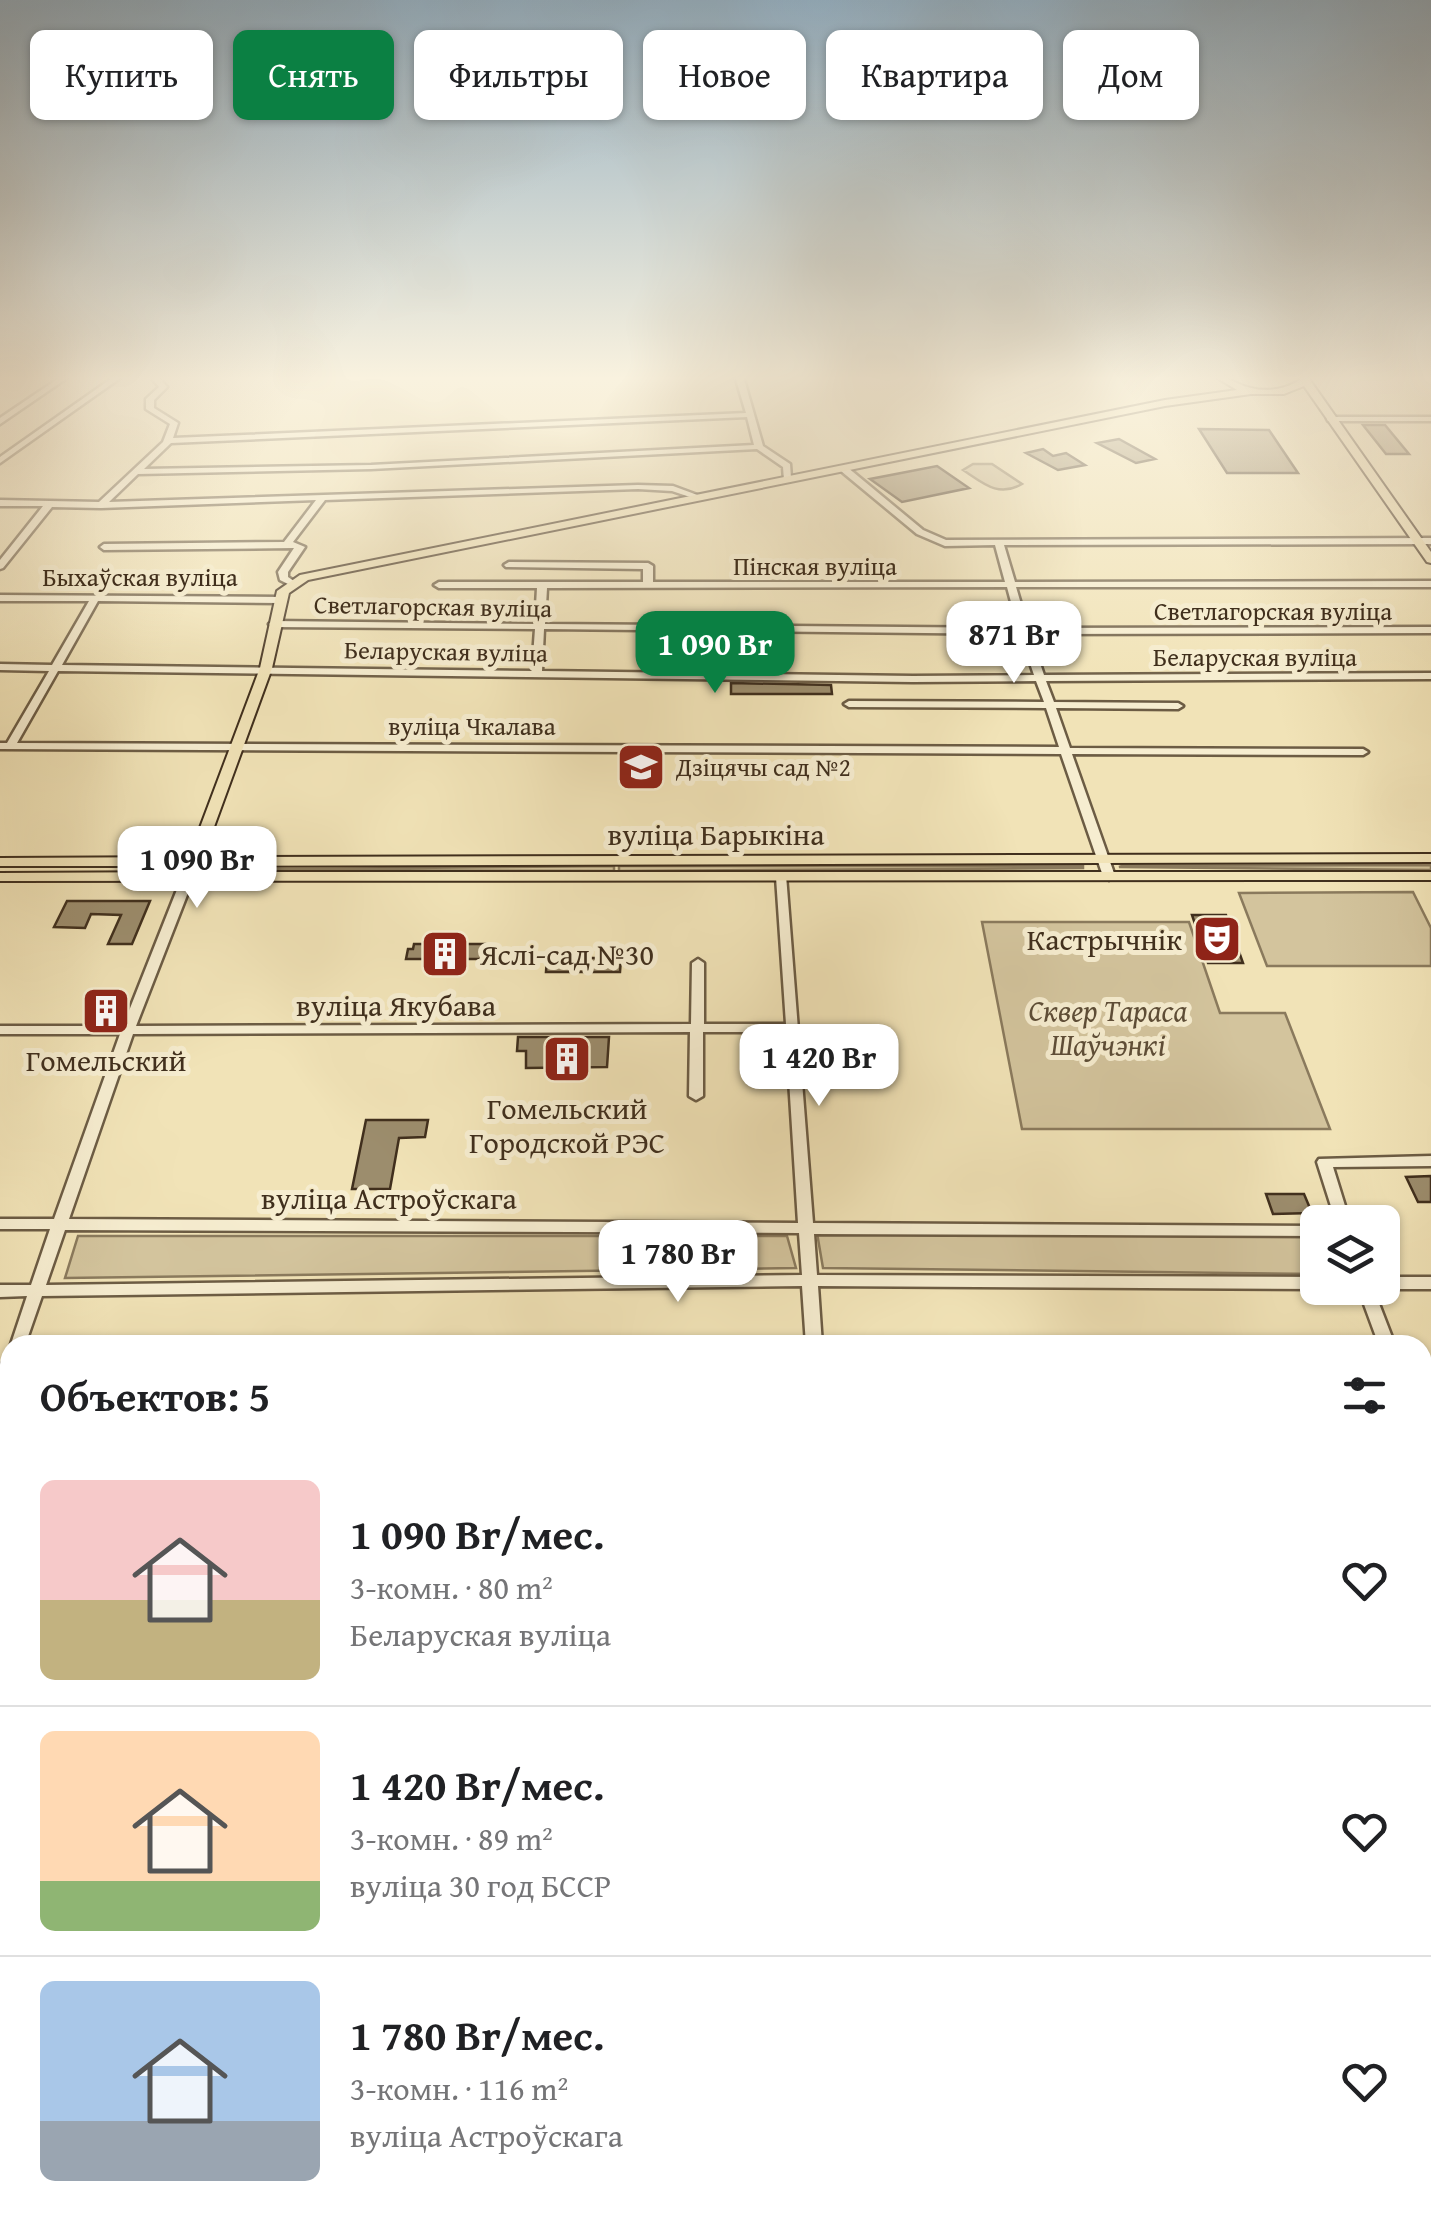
<!DOCTYPE html>
<html lang="ru">
<head>
<meta charset="utf-8">
<style>
	:root { --surface:#fff; --page:#f2f2f2; --text:#202124; --muted:#757577; --line:#e0e0e0; --accent:#0b8043 }
	body { margin:0; font-family:"Gentium Book Plus",serif; background:var(--page); color:var(--text); height:100vh; display:flex; flex-direction:column; font-size:38px; white-space:nowrap }
	* { box-sizing:border-box; margin:0 }
	p { font-size:32px; color:var(--muted) }
	.icon { flex:none; width:55px; height:55px; fill:none; stroke:currentColor; stroke-width:2; stroke-linecap:round; stroke-linejoin:round }
	.map { position:relative; flex:1; overflow:hidden }
	.sheet { position:absolute; left:0px; top:1335px; width:1432px; height:892px; display:flex; flex-direction:column; background:var(--surface); border-radius:30px 30px 0 0; box-shadow:0 2px 8px #0004 }
	.sheet>* { flex:none }
	.guide { position:absolute; left:30px; top:30px; width:1372px; height:90px; display:flex; gap:20px }
	.tools { position:absolute; left:1300px; top:1205px; display:grid; gap:20px }
	.tools a { display:grid; place-items:center; width:100px; height:100px; border-radius:15px; background:var(--surface); box-shadow:0 2px 8px #0004; font-size:50px }
	.price { position:absolute; translate:-50% -85px; padding:0 22px; border-radius:20px; background:#fff; color:#222; font-size:32px; line-height:65px; filter:drop-shadow(0 2px 5px #0008) }
	.price::after { content:''; position:absolute; left:50%; top:60px; width:30px; height:22px; margin-left:-15px; background:inherit; clip-path:polygon(0 0,100% 0,50% 100%) }
	.price.current { background:var(--accent); color:#fff }
	ul { padding:0; list-style:none }
	li { display:flex; align-items:center; gap:30px; height:250px; padding:0 40px }
	li+li { border-top:2px solid var(--line) }
	li span { display:grid; place-items:center; flex:none; width:280px; height:200px; border-radius:15px; color:#555 }
	li>.icon { margin-inline-start:auto }
	span .icon { width:120px; height:120px; fill:#fffc; stroke-width:1 }
	li b { font-size:42px }
	h2 { display:flex; justify-content:space-between; align-items:center; height:120px; padding:0 40px; font-size:42px }
	.chip { padding:0 35px; border-radius:15px; background:var(--surface); box-shadow:0 2px 8px #0004; font-size:35px; line-height:90px }
	.chip.current { background:var(--accent); color:#fff }
	.map>svg:first-child { display:block }
	.green { fill:#d3c49d; stroke:#8a7a5d; stroke-width:2.5 }
	.building { fill:#9c8d6d; stroke:#402f1d; stroke-width:2.5 }
	.lines { fill:none; stroke-linecap:round; stroke-linejoin:round }
	.minor-casing { stroke:#6c5c44; stroke-width:5 }
	.major-casing { stroke:#402f1d; stroke-width:4 }
	.minor { fill:#f6edd0; fill-rule:evenodd }
	.major { fill:#f1e3b7; fill-rule:evenodd }
	.labels { text-anchor:middle; dominant-baseline:central; stroke-width:10; stroke-linejoin:round; paint-order:stroke }
	.far-street-label { font-size:25px; fill:#402f1d; stroke:#f6edd0 }
	.far-poi-label { font-size:25px; fill:#402f1d; stroke:#f6edd0; text-anchor:start }
	.street-label { font-size:30px; fill:#402f1d; stroke:#f6edd0 }
	.poi-label { font-size:30px; fill:#402f1d; stroke:#f6edd0 }
	.park-label { font-size:30px; font-style:italic; fill:#5d4d37; stroke:#f6edd0 }
</style>
</head>
<body>
<div class="map">
<svg width="1431" height="2227" viewBox="0 0 1431 2227">
	<rect width="100%" height="100%" fill="#f1e3b7"/>
	<filter id="stains"><feTurbulence type="fractalNoise" baseFrequency=".002" numOctaves="4"/><feColorMatrix values="0 0 0 0 .2 0 0 0 0 .09 0 0 0 0 .02 0 0 0 .5 -.17"/></filter>
	<radialGradient id="worn" r=".72"><stop offset=".6" stop-color="#630" stop-opacity="0"/><stop offset="1" stop-color="#630" stop-opacity=".3"/></radialGradient>
	<path class="green" d="M973 464H992L1022 484C998 498 983 483 963 470Z
		M1431 865V870L1119 867 1122 866Z
		M614 866V871L211 870Z
		M619 866H1083V868L619 871Z
		M1413 892 1431 928V966H1267L1239 893Z
		M982 922H1189L1220 1013H1285L1330 1129H1022Z
		M817 1233 1317 1237V1274L823 1268Z
		M78 1236H787L796 1268 65 1278Z"/>
	<path class="building" d="M1363 425H1385L1409 454H1386Z
		M1199 429 1269 430 1298 473H1227Z
		M1119 439 1155 459 1136 463 1097 443Z
		M1043 449 1053 456 1066 453 1085 465 1058 470 1026 453Z
		M937 466 969 488 902 502 870 479Z
		M731 683 831 685 832 694H731Z
		M67 901H150L132 944H108L121 915 91 914 85 928 54 927Z
		M1192 915H1226L1243 963H1208Z
		M414 944H485L483 959H406L408 949H413Z
		M547 958H621L620 972H546Z
		M518 1037H609L607 1067 526 1068V1051H517Z
		M366 1120H428L425 1137 399 1138 390 1189H352Z
		M1431 1176V1202H1418L1406 1177Z
		M1266 1194H1304L1312 1213 1273 1214Z"/>
	<g class="lines">
		<g class="minor-casing">
			<path id="minor" d="M62 376H70L0 424V418Z
				M115 376H123L0 463V457Z
				M150 376H157L167 387 154 400V408L178 423 173 438 746 413 735 376H743L763 446 790 464 791 478 784 480 783 467 757 449 371 469 138 474 109 502 638 485 673 486 700 496 696 499 672 491 638 489 325 500 293 542 305 547 288 572V577L297 583 292 586 280 580 278 572 294 548 104 550 100 547 104 544 284 542 316 500 101 508 52 507 3 568 0 569V560L43 506H0V500L99 502 163 442 170 424 146 409V399L159 387ZM747 417 754 445 371 465 144 469 171 443Z
				M1331 417H1431V421H1328L1327 419Z
				M841 467H847L923 530 946 540 1431 538V544L1004 545 1015 582 1431 581V587H1016L1028 628 1431 627V633L1030 634 1044 675 1431 673V679L1046 681 1054 702 1178 703 1183 706 1178 709 1056 708 1070 748 1363 749 1368 752 1363 755 1072 754 1115 876 1109 880 1103 876 1061 754 0 749V743H7L49 671 0 670V664L52 665 89 601H0V595L280 597 285 600 280 603 98 601 62 665 532 671 535 629 274 627 269 624 274 621 535 624 537 588H439L434 585 439 582H643V569L506 567 504 565 509 562 648 563 653 566V582H1005L995 545 945 546 917 534 841 471ZM1007 587 1018 628 545 624 547 588ZM544 629 1020 634 1034 675 913 676 542 671ZM58 671 913 682 1036 681 1044 702 849 701 844 704 849 707 1046 708 1059 747 17 743Z
				M188 873 194 877 136 1026 691 1024 692 963 698 959 704 963V1024H786L776 877 778 875H786L813 1223 1318 1226V1236L814 1234 817 1275 1318 1277V1288H1321L1318 1289 818 1286 822 1345H806L802 1286 42 1296 25 1345 10 1347 27 1296 0 1297V1285H31L50 1229H0V1219H54L120 1034H0V1026H123L182 877ZM690 1032 689 1096 696 1100 703 1096V1032H786L798 1223 69 1219 133 1034ZM65 1230 799 1233 802 1275 46 1285Z
				M1431 1156V1166L1333 1167 1350 1222H1336L1317 1162 1319 1159Z
				M1382 1277H1431V1289H1382L1379 1288H1382Z
				M1358 1288H1373L1395 1345H1379Z
				M10 1358V1385L6 1394 0 1396V1369L4 1360Z
				M0 1426H10V1440H0Z
				M1422 1439 1428 1440 1431 1447V1476L1425 1474 1422 1469Z
				M1422 1538H1431V1552H1422Z
				M0 1543H10V1557H0Z
				M0 1768H10V1786H0Z
				M10 1897V1917L0 1919V1899Z
				M1422 1901 1431 1902V1922L1422 1921Z
				M863 2218H886L888 2227H864Z"/>
		</g>
		<g class="major-casing">
			<path id="major" d="M1214 376C1224 376 1227 379 1237 383 1257 393 1281 392 1300 380L1298 376H1307L1431 552V563L1427 562 1304 386 1284 394H1251L1165 406 308 580 289 593 272 668 203 857 1431 854V862L200 866 197 871 192 872H1431V880L0 881V873L192 872 187 871 185 866H0V858L189 857 260 668 277 591 300 575 1165 400 1237 390Z"/>
		</g>
		<use href="#minor" class="minor"/>
		<use href="#major" class="major"/>
	</g>
	<linearGradient id="sky" x2="0" y2="1"><stop stop-color="#93aec0"/><stop offset="0.55" stop-color="#f9f2df"/><stop offset="1" stop-color="#f9f2df" stop-opacity="0"/></linearGradient>
	<rect width="1431" height="688" fill="url(#sky)"/>
	<defs>
		<g id="school-square" transform="scale(2.5)"><rect x="-9" y="-9" width="18" height="18" rx="4" fill="#8f2418" stroke="#f6edd0"/><path d="M0-5L7-2L0 1L-7-2ZM-4 1L0 2.5L4 1V4Q0 6-4 4Z" fill="#fff"/></g>
		<g id="theatre-square" transform="scale(2.5)"><rect x="-9" y="-9" width="18" height="18" rx="4" fill="#8f2418" stroke="#f6edd0"/><path d="M-5-5.5Q0-4 5-5.5V0Q5 5 0 6Q-5 5-5 0ZM-3.3-2.5H-1v1.5H-3.3ZM1-2.5H3.3v1.5H1ZM-2.8 1Q0 5.5 2.8 1Z" fill="#fff"/></g>
		<g id="building-square" transform="scale(2.5)"><rect x="-9" y="-9" width="18" height="18" rx="4" fill="#8f2418" stroke="#f6edd0"/><path d="M-4-6H4V6H1V3H-1V6H-4ZM-2.5-4.3h1.7v1.8h-1.7ZM.8-4.3h1.7v1.8H.8ZM-2.5-1h1.7V.8h-1.7ZM.8-1h1.7V.8H.8Z" fill="#fff"/></g>
	</defs>
	<g fill-rule="evenodd">
		<use href="#school-square" x="641" y="767"/>
		<use href="#theatre-square" x="1217" y="939"/>
		<use href="#building-square" x="445" y="954"/>
		<use href="#building-square" x="106" y="1011"/>
		<use href="#building-square" x="567" y="1059"/>
	</g>
	<g class="labels">
		<g class="far-street-label">
			<text x="815" y="566">Пінская вуліца</text>
			<text x="140" y="577">Быхаўская вуліца</text>
			<text transform="translate(433 606) rotate(1)">Светлагорская вуліца</text>
			<text x="1273" y="611">Светлагорская вуліца</text>
			<text transform="translate(446 651) rotate(1)">Беларуская вуліца</text>
			<text x="1255" y="657">Беларуская вуліца</text>
			<text x="472" y="726">вуліца Чкалава</text>
		</g>
		<g class="far-poi-label">
			<text x="676" y="767">Дзіцячы сад №2</text>
		</g>
		<g class="street-label">
			<text x="716" y="834">вуліца Барыкіна</text>
			<text x="396" y="1005">вуліца Якубава</text>
			<text x="389" y="1198">вуліца Астроўскага</text>
		</g>
		<g class="poi-label">
			<text x="1182" y="939" text-anchor="end">Кастрычнік</text>
			<text x="480" y="954" text-anchor="start">Яслі-сад №30</text>
			<text x="106" y="1060">Гомельский</text>
			<text x="567" y="1108">Гомельский<tspan x="567" dy="34">Городской РЭС</tspan></text>
		</g>
		<g class="park-label">
			<text x="1108" y="1010">Сквер Тараса<tspan x="1108" dy="34">Шаўчэнкі</tspan></text>
		</g>
	</g>
	<rect width="100%" height="100%" filter="url(#stains)"/>
	<rect width="100%" height="100%" fill="url(#worn)"/>
</svg>
<div class="tools">
<a><svg class="icon" aria-label="layers" viewBox="0 0 24 24"><path d="M12 4l9 5-9 5-9-5zM3 14l9 5 9-5"/></svg></a>
</div>
<b class="price" style="left:1014px;top:686px">871 Br</b>
<b class="price current" style="left:715px;top:696px">1 090 Br</b>
<b class="price" style="left:197px;top:911px">1 090 Br</b>
<b class="price" style="left:819px;top:1109px">1 420 Br</b>
<b class="price" style="left:678px;top:1305px">1 780 Br</b>
<div class="guide">
<a class="chip">Купить</a>
<a class="chip current">Снять</a>
<a class="chip">Фильтры</a>
<a class="chip">Новое</a>
<a class="chip">Квартира</a>
<a class="chip">Дом</a>
</div>
<section class="sheet">
<h2>Объектов: 5<svg class="icon" aria-label="filters" viewBox="0 0 24 24"><path d="M4 7h16M4 17h16"/><circle cx="9" cy="7" r="2"/><circle cx="15" cy="17" r="2"/></svg></h2>
<ul>
<li><span style="background:linear-gradient(#f6c9c9 60%,#c2b280 0)"><svg class="icon" aria-label="home" viewBox="0 0 24 24"><path d="M3 11l9-7 9 7M6 9v11h12V9"/></svg></span><div><b>1 090 Br/мес.</b><p>3-комн. · 80 m²</p><p>Беларуская вуліца</p></div><svg class="icon" aria-label="heart" viewBox="0 0 24 24"><path d="M12 20l-8-8c-3-5 5-10 8-4 3-6 11-1 8 4z"/></svg></li>
<li><span style="background:linear-gradient(#ffd9b3 75%,#8fb573 0)"><svg class="icon" aria-label="home" viewBox="0 0 24 24"><path d="M3 11l9-7 9 7M6 9v11h12V9"/></svg></span><div><b>1 420 Br/мес.</b><p>3-комн. · 89 m²</p><p>вуліца 30 год БССР</p></div><svg class="icon" aria-label="heart" viewBox="0 0 24 24"><path d="M12 20l-8-8c-3-5 5-10 8-4 3-6 11-1 8 4z"/></svg></li>
<li><span style="background:linear-gradient(#a9c7e8 70%,#9aa5b1 0)"><svg class="icon" aria-label="home" viewBox="0 0 24 24"><path d="M3 11l9-7 9 7M6 9v11h12V9"/></svg></span><div><b>1 780 Br/мес.</b><p>3-комн. · 116 m²</p><p>вуліца Астроўскага</p></div><svg class="icon" aria-label="heart" viewBox="0 0 24 24"><path d="M12 20l-8-8c-3-5 5-10 8-4 3-6 11-1 8 4z"/></svg></li>
</ul>
</section>
</div>
</body>
</html>
